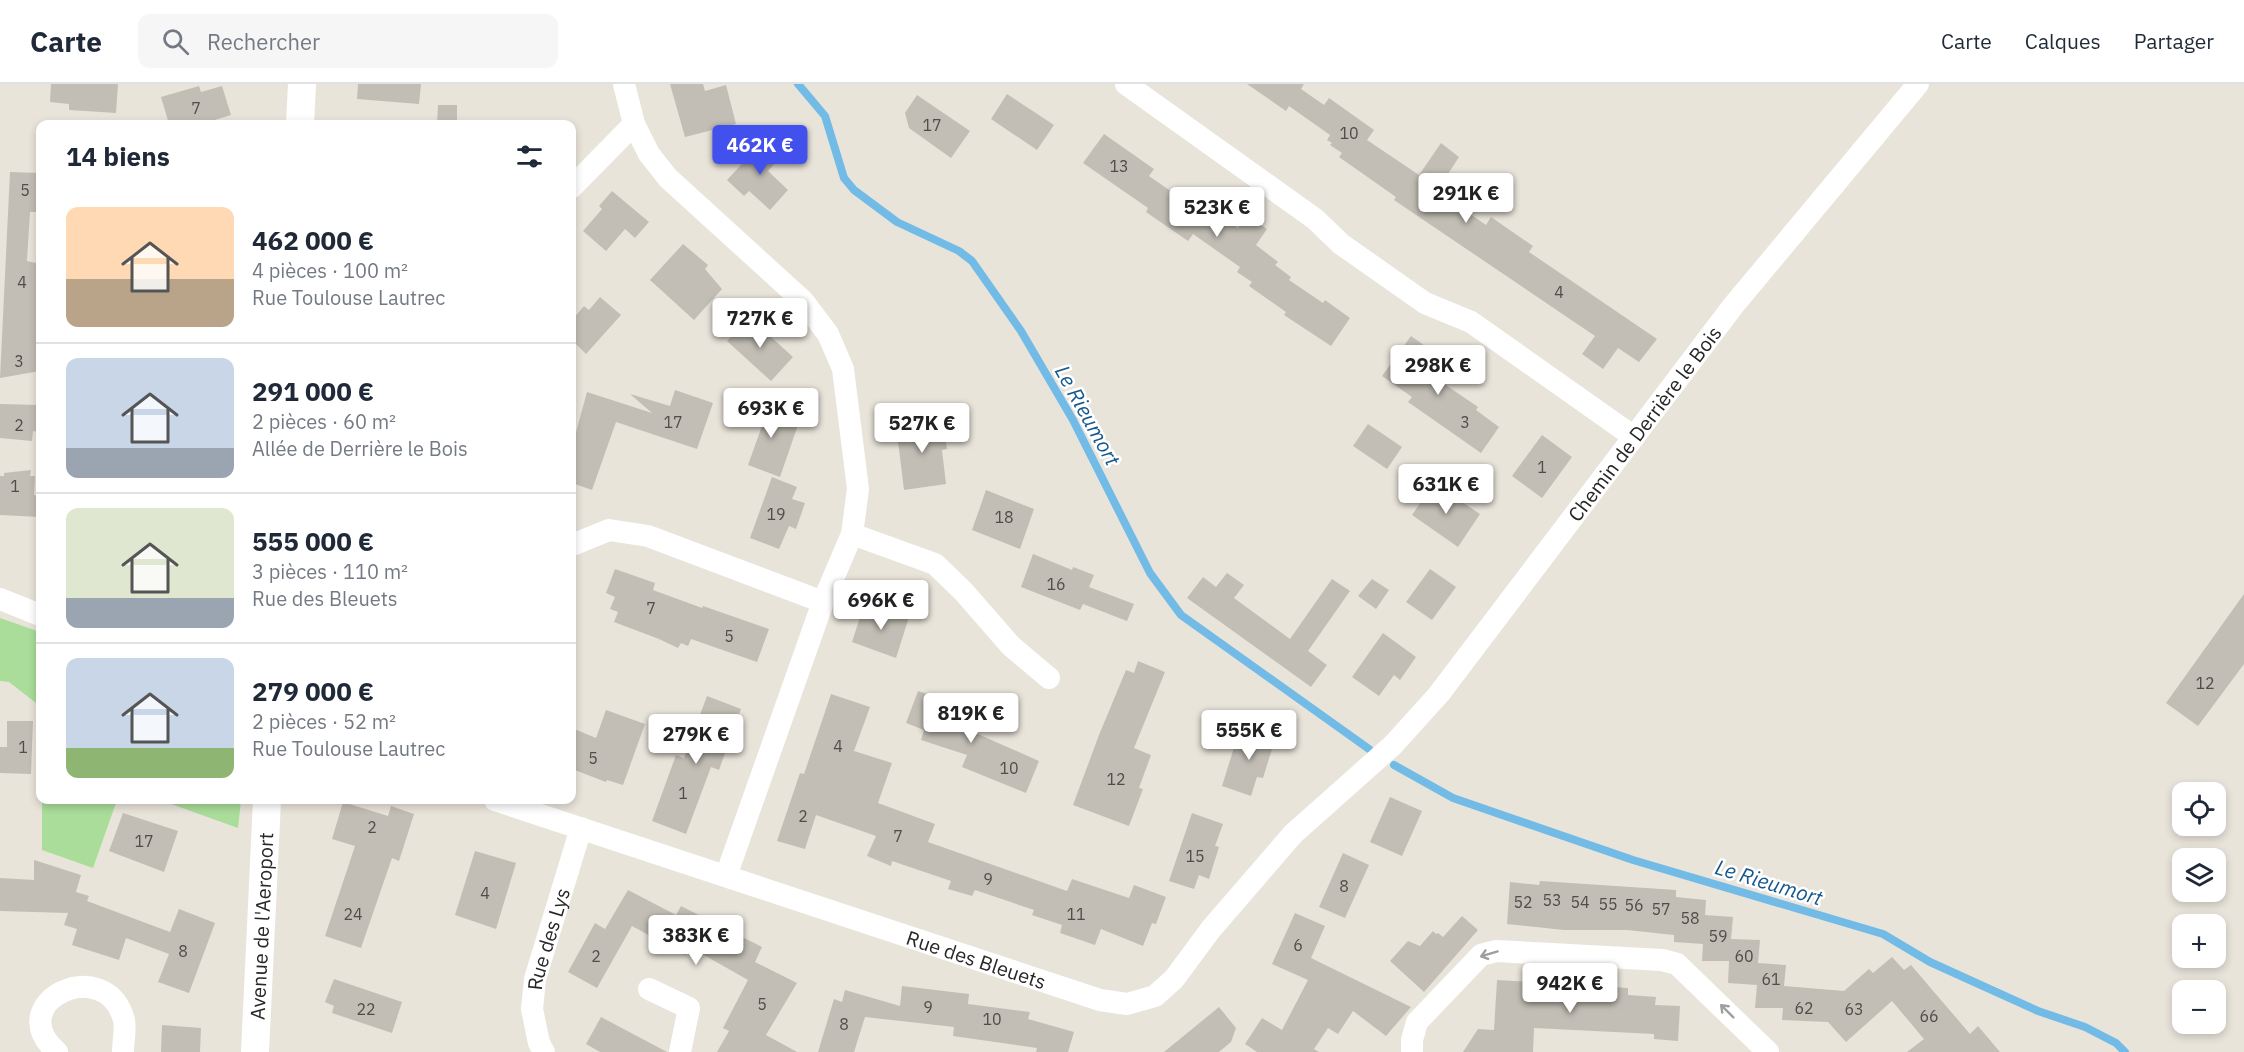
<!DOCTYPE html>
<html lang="fr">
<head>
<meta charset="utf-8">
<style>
	:root { --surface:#fff; --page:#f6f6f7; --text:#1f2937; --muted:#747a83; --line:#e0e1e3; --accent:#4250ee }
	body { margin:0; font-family:"IBM Plex Sans",sans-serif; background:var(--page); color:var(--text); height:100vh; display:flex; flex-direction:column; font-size:22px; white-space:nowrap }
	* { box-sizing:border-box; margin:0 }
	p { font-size:20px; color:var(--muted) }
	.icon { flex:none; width:33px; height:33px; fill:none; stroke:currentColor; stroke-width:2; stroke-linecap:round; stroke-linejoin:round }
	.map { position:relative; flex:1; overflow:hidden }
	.details { position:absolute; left:36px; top:36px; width:540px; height:684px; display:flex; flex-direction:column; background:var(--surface); border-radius:12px; box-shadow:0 3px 9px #0003 }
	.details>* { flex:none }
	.fabs { position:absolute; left:2172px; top:698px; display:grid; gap:12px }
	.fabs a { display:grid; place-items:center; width:54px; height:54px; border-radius:12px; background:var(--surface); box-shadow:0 3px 9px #0003; font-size:30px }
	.price { position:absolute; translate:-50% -51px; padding:0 14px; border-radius:6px; background:#fff; color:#222; font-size:20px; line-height:39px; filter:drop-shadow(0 2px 3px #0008) }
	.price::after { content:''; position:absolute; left:50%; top:36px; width:18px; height:14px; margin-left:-9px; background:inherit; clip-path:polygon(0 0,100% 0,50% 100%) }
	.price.active { background:var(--accent); color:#fff }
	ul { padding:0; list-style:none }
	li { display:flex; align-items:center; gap:18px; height:150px; padding:0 30px }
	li+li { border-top:2px solid var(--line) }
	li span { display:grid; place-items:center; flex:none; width:168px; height:120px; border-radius:12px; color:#555 }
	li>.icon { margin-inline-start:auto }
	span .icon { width:72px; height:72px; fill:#fffc; stroke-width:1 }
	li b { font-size:26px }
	h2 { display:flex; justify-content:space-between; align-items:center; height:72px; padding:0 30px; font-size:26px }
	header { display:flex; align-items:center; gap:36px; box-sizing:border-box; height:84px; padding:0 30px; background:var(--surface); border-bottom:2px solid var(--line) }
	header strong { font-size:28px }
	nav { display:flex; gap:33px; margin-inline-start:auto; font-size:21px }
	.search { width:420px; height:54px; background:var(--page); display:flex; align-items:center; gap:15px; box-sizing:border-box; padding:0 21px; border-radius:12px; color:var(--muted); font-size:22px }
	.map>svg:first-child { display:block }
	.green { fill:#a9dd99 }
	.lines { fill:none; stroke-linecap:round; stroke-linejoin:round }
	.stream { stroke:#72bbe6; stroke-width:8 }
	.building { fill:#c2beb5 }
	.minor { stroke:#fff; stroke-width:22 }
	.tertiary { stroke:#fff; stroke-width:28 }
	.oneway { stroke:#9e9e9e }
	.labels { text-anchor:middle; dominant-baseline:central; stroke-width:5; stroke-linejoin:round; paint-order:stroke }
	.number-label { font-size:16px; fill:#4e4d4a }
	.street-label { font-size:20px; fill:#272727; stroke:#fff }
	.water-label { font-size:21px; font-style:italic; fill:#15588e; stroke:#fff }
</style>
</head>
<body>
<header>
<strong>Carte</strong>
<div class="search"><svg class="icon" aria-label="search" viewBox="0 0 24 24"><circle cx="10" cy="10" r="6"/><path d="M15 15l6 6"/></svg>Rechercher</div>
<nav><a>Carte</a><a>Calques</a><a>Partager</a></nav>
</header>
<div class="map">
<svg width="2244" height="968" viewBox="0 0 2244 968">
	<rect width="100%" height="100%" fill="#e9e4da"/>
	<path class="green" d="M0 534 40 548V622L9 598 0 597Z
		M42 716H117L93 784 42 766Z
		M160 716H241L238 744Z"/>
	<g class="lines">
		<path class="stream" d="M798 0 825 32 844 94 854 106 897 138 959 167 972 177 1021 247 1073 336 1150 489 1181 531 1369 665
			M1394 681 1453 714 1633 776 1883 850 1930 878 2038 927 2085 943 2116 959 2125 968"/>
	</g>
	<path class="building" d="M51 0H118L116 29 69 26V20L50 18Z
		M358 0H421L419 20 357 15Z
		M670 0H703L705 7 726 1 736 40 685 53Z
		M1247 0H1304L1301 5 1324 21 1329 14 1374 46 1367 56 1419 91 1441 59 1459 73 1437 107 1486 141 1491 133 1533 162 1529 168 1657 255 1639 278 1618 264 1603 285 1582 270 1595 252 1394 116 1396 113 1339 73 1342 69 1330 61 1332 59 1327 56 1330 51 1289 22 1286 27Z
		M199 2 201 8 222 2 231 31 202 40H169L161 13Z
		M1007 10 1054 41 1037 66 991 35Z
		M917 11 970 47 951 74 909 44 905 29Z
		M438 21H457V40H437Z
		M1104 50 1154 85 1149 92 1182 115 1184 112 1208 128 1210 125 1238 144 1247 131 1267 145 1256 161 1278 178 1275 181 1291 193 1289 196 1323 219 1325 216 1350 234 1331 262 1284 231 1286 228 1249 202 1252 198 1237 188 1240 183 1193 150 1188 157 1146 128 1148 124 1083 79Z
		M764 56 781 72 768 87 788 106 770 126 749 107 744 112 727 96Z
		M10 88 40 89V128H30L27 177 40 180V287L0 294Z
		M612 107 649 138 635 154 625 145 606 167 583 147 602 125 599 122Z
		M683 160 708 181 705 185 722 205 694 236 650 196Z
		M600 213 621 231 586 270 572 256V236L584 222 589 226Z
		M749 233 793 273 771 297 727 257Z
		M1411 252 1435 269 1425 283 1441 295 1440 297 1478 323 1476 326 1499 343 1481 369 1408 318 1412 313 1382 292Z
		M675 306 713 319 697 365 616 338 592 406 572 399V363L587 308 652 329 630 310 670 322Z
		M734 314 799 338 780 393 748 381 762 342Z
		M0 320 39 321 38 348 33 347 32 357 0 354Z
		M943 335 947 365 942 366 946 400 904 406 896 341Z
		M1368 340 1402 363 1387 385 1353 362Z
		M1542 351 1572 373 1542 414 1512 392Z
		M31 386 30 392H35L34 411 40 412V433L0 431V392H4V389Z
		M772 393 797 403 792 415 805 419 796 445 789 442 779 465 750 454Z
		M1434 399 1480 430 1458 463 1412 431Z
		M986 406 1034 425 1020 465 972 446Z
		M1033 470 1072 486 1073 483 1094 491 1089 503 1134 520 1127 537 1083 520 1080 526 1021 503Z
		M615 485 655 499 653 506 702 524 703 522 769 545 757 578 691 555 688 562 681 559 678 564 659 555 614 538 618 528 610 525 615 513 606 509Z
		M1430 485 1456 503 1432 536 1406 518Z
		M1227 489 1244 501 1234 514 1290 555 1332 495 1350 507 1308 567 1327 581 1311 603 1187 514 1203 493 1216 503Z
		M1372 495 1389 506 1376 525 1358 512Z
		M2244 510V580L2198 642 2166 619Z
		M863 524 885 531 887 526 909 533 896 574 852 558Z
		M1383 549 1416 573 1400 596 1394 591 1379 612 1352 593Z
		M1138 577 1165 588 1134 664 1151 671 1139 704 1143 705 1129 742 1073 721 1099 651 1126 586 1134 589Z
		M918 607 942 615 940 620 966 629 962 643 1039 677 1026 709 962 683 967 671 921 656 924 646 906 639Z
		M831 610 870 623 854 667 892 679 878 719 935 740 928 758 1067 807 1072 795 1129 814 1134 801 1166 813 1156 840 1152 839 1143 862 1101 845 1095 861 1060 849 1062 841 1032 831 1034 826 975 806 972 812 948 805 951 797 892 777 891 782 867 772 876 752 816 731 805 765 777 757 800 689 804 690Z
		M707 612 741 625 719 686 711 683 686 750 652 737 676 671 684 674Z
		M606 626 645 640 623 701 607 696 606 698 572 685V644L596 654Z
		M7 637H33L31 690 0 689V663H7Z
		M1254 642 1277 649 1263 694 1257 693 1251 712 1222 702 1236 657 1242 659 1245 649 1250 650Z
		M1390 713 1422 727 1402 772 1370 758Z
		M343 718 388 732 391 722 414 730 399 777 392 774 361 864 325 852 355 762 332 755Z
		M123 729 178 747 164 788 109 767Z
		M1192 729 1223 740 1215 762 1219 763 1209 795 1199 791 1194 805 1169 797Z
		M475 767 516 779 496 845 455 831Z
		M1343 769 1369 781 1345 834 1319 823Z
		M34 776 81 791 76 808 89 812 87 817 170 848 179 825 215 839 189 909 158 898 169 870 126 854 119 876 72 861 77 845 64 841 68 829 0 827V794L34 796Z
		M1540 797 1676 806V813L1706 816 1705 831 1733 833 1731 855 1760 856 1758 879 1786 881 1784 902 1844 907 1869 885 1873 889 1892 873 1904 886 1911 881 1970 950 1978 942 2000 968H1907L1924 955 1892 917 1846 958 1828 938 1782 936 1783 924H1755L1757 901 1728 899 1729 877H1702L1703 860 1674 858V851L1627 846H1564L1507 840 1510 798 1539 801Z
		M628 806 676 831 681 822 762 863 755 878 797 899 766 951 797 968H717L729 947 723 944 748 896 690 863 685 871 632 842 597 904 568 888 595 839 605 845Z
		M1295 829 1325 842 1311 874 1411 923 1386 952 1353 927 1338 950 1328 944 1314 965 1319 968H1257L1245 960 1262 934 1282 946 1308 896 1272 880Z
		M1462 832 1478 846 1424 908 1390 877 1408 857 1420 862 1433 847 1436 850 1438 849 1443 853Z
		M334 895 402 918 392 949 332 929 334 922 325 918Z
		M1497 896 1628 904V911L1656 913 1655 921 1680 922 1678 957 1654 955V950L1534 944 1533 968H1463L1478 945 1494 946Z
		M902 902 969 910 968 920 1030 928 1028 935 1074 948 1068 968H1036L1037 964 953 952 954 943 865 933 854 968H818L834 915 842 918 845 906 900 922Z
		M1219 923 1236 944 1231 958 1219 968H1164Z
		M601 933 667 968H600L586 960Z
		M162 941 201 944 200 968H161Z"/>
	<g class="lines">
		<g class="minor">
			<path d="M624 0 634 40 649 70 668 94 803 217 828 250 843 285 858 405 852 450 823 518 726 792"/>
			<path d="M1126 0 1315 135 1341 160 1425 219 1471 238 1634 353"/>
			<path d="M572 103 634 40"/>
			<path d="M852 450 935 480 963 507 1011 562 1049 594"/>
			<path d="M572 461 609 446 648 452 823 518"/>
			<path d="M0 515 40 531"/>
			<path id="s1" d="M495 716 1100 916 1127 920 1155 912 1174 895 1211 845 1293 750 1393 661 1439 610 1733 222 1918 0"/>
			<path d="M649 905 689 924 680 968"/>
			<path d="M57 968C0 918 106 868 124 936 126 945 123 958 123 968"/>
			<path id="s2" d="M544 968 539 959 532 925 535 895 581 744"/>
			<path d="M1412 968V956L1417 938 1481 871 1496 867 1662 876 1677 880 1768 968"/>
		</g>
		<g class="tertiary">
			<path d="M300 40 302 0"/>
			<path id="s3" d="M255 968 267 716"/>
		</g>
	</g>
	<defs><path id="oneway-shaft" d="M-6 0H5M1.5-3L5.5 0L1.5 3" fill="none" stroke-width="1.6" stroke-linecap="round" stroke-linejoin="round" transform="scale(1.5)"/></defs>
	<g class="oneway">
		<use href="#oneway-shaft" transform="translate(1489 870) rotate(163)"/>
		<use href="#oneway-shaft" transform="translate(1727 927) rotate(-135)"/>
	</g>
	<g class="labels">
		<g class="number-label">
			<text x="196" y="24">7</text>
			<text x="932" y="41">17</text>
			<text x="1349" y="49">10</text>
			<text x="1119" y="82">13</text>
			<text x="25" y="106">5</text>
			<text x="22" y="198">4</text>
			<text x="1559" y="208">4</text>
			<text x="19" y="277">3</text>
			<text x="673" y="338">17</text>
			<text x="1465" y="338">3</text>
			<text x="19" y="341">2</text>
			<text x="1542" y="383">1</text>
			<text x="15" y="402">1</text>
			<text x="776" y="430">19</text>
			<text x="1004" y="433">18</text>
			<text x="1056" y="500">16</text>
			<text x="651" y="524">7</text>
			<text x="729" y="552">5</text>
			<text x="2205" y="599">12</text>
			<text x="838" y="662">4</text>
			<text x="23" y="663">1</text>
			<text x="593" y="674">5</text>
			<text x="1009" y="684">10</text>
			<text x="1116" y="695">12</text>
			<text x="683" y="709">1</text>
			<text x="803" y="732">2</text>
			<text x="372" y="743">2</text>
			<text x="898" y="752">7</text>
			<text x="144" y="757">17</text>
			<text x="1195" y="772">15</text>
			<text x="988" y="795">9</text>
			<text x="1344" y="802">8</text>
			<text x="485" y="809">4</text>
			<text x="1552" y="816">53</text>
			<text x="1523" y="818">52</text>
			<text x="1580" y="818">54</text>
			<text x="1608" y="820">55</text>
			<text x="1634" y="821">56</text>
			<text x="1661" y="825">57</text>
			<text x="353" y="830">24</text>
			<text x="1076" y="830">11</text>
			<text x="1690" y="834">58</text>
			<text x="1718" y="852">59</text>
			<text x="1298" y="861">6</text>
			<text x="183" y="867">8</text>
			<text x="596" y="872">2</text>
			<text x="1744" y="872">60</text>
			<text x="1771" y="895">61</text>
			<text x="762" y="920">5</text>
			<text x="928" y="923">9</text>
			<text x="1804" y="924">62</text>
			<text x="366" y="925">22</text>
			<text x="1854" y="925">63</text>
			<text x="1929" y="932">66</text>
			<text x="992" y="935">10</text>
			<text x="844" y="940">8</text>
		</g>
		<g class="street-label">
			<text stroke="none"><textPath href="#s1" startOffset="1449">Chemin de Derrière le Bois</textPath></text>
			<text stroke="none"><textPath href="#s3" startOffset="126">Avenue de l'Aeroport</textPath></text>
			<text stroke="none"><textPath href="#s2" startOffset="117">Rue des Lys</textPath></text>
			<text stroke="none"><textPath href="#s1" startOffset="507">Rue des Bleuets</textPath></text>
		</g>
		<g class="water-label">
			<text transform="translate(1088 331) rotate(61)">Le Rieumort</text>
			<text transform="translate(1769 798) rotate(17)">Le Rieumort</text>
		</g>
	</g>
</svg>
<div class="fabs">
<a><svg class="icon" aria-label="locate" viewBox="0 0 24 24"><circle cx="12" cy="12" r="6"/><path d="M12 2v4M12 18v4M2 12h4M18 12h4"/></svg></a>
<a><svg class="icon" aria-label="layers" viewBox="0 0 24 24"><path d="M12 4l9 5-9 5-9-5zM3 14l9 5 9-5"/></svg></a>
<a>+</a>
<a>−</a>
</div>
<b class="price active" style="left:760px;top:92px">462K €</b>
<b class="price" style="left:1466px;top:140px">291K €</b>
<b class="price" style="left:1217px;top:154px">523K €</b>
<b class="price" style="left:760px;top:265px">727K €</b>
<b class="price" style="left:1438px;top:312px">298K €</b>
<b class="price" style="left:771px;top:355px">693K €</b>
<b class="price" style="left:922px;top:370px">527K €</b>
<b class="price" style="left:1446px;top:431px">631K €</b>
<b class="price" style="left:881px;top:547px">696K €</b>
<b class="price" style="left:971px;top:660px">819K €</b>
<b class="price" style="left:1249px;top:677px">555K €</b>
<b class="price" style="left:696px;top:681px">279K €</b>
<b class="price" style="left:696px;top:882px">383K €</b>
<b class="price" style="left:1570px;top:930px">942K €</b>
<section class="details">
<h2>14 biens<svg class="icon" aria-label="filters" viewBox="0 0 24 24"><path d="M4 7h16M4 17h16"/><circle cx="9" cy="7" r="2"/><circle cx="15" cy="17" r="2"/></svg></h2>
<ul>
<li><span style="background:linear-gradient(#ffd9b3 60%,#b9a48a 0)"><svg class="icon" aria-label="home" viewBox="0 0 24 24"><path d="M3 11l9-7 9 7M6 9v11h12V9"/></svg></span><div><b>462 000 €</b><p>4 pièces · 100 m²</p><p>Rue Toulouse Lautrec</p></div></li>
<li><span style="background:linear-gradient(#c9d6e8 75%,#9aa5b1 0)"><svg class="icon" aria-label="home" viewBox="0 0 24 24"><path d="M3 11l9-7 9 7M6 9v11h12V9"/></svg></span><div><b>291 000 €</b><p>2 pièces · 60 m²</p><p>Allée de Derrière le Bois</p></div></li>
<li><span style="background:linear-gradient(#dfe7d0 75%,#9aa5b1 0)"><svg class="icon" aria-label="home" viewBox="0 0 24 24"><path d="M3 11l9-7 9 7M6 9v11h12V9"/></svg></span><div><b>555 000 €</b><p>3 pièces · 110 m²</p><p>Rue des Bleuets</p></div></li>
<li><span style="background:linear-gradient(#c9d6e8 75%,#8fb573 0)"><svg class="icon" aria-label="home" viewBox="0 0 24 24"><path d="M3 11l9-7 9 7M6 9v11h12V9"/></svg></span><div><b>279 000 €</b><p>2 pièces · 52 m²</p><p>Rue Toulouse Lautrec</p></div></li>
</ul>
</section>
</div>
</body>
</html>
